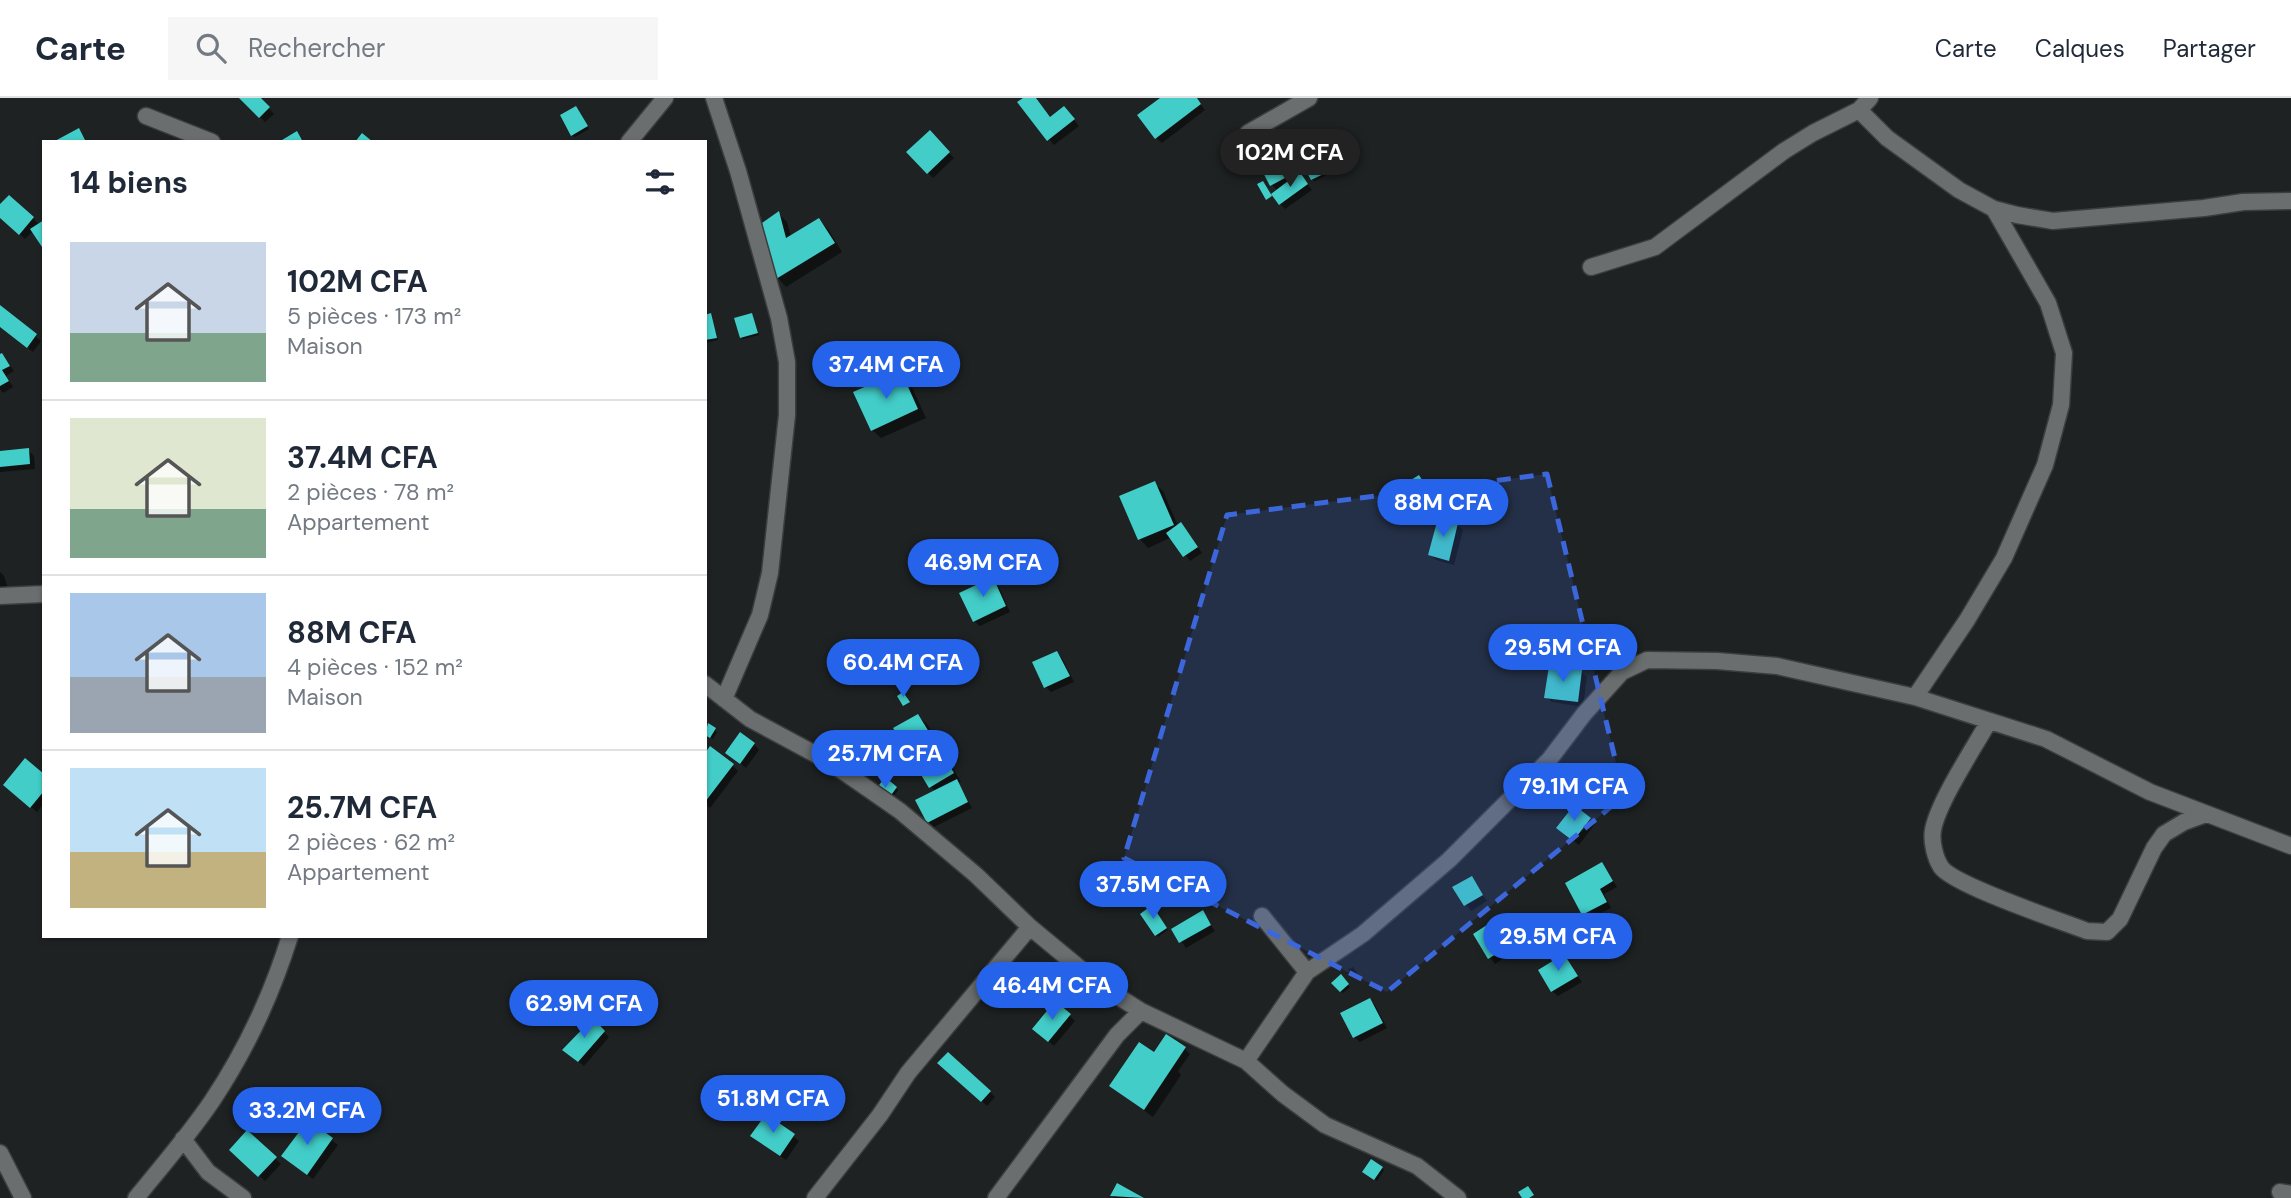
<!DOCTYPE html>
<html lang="fr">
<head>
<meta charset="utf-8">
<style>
	:root { --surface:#fff; --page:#f6f6f7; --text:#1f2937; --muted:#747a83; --line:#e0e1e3; --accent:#2563eb }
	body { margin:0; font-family:"DM Sans",sans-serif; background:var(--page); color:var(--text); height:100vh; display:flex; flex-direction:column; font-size:26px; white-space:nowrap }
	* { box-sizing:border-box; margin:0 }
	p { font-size:23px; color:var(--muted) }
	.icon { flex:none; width:38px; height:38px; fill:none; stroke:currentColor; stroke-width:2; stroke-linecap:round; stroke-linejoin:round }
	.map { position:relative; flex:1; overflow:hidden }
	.panel { position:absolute; left:42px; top:42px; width:665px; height:798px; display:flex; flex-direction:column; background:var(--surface); border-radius:0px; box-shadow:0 2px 5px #0004 }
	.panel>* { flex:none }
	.price { position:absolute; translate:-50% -60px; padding:0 16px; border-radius:24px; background:var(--accent); color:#fff; font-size:23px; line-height:46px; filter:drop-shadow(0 2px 4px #0008) }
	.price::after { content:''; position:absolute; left:50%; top:42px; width:21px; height:16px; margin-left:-10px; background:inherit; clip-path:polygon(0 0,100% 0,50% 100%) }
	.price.current { background:#222; color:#fff }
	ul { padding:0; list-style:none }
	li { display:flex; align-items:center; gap:21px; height:175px; padding:0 28px }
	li+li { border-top:2px solid var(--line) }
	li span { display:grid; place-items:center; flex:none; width:196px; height:140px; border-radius:0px; color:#555 }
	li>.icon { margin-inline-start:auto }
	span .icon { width:84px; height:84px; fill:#fffc; stroke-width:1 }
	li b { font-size:30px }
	h2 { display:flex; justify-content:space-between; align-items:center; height:84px; padding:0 28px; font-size:30px }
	header { display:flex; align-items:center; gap:42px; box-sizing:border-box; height:98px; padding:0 35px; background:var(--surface); border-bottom:2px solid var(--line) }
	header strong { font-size:33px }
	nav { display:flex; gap:38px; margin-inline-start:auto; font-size:24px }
	.search { width:490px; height:63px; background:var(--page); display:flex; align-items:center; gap:18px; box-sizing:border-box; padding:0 24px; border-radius:0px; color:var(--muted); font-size:26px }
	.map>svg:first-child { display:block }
	.shadow { fill:#0007 }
	.building { fill:#42cdc9 }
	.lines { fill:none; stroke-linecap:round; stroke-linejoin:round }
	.street-casing { stroke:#3b3e3e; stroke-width:19 }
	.street { stroke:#6a6e6e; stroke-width:16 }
	.marked { fill:#3c67dc; fill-opacity:0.2; stroke:#3c67dc; stroke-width:5; stroke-dasharray:14 9; stroke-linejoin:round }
</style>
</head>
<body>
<header>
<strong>Carte</strong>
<div class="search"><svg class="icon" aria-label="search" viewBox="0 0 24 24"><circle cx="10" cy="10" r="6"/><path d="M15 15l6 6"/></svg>Rechercher</div>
<nav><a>Carte</a><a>Calques</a><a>Partager</a></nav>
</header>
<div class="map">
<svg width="2291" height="1100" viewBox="0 0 2291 1100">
	<rect width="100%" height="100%" fill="#1e2222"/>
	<path class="shadow" d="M241 0H263L261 2 274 16 265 24Z
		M1026 0H1035L1051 20 1069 15 1079 28 1054 47 1020 5Z
		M1163 0H1196L1205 12 1162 45 1156 40Z
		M578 12 589 31 575 39 572 37Z
		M929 34 954 60 933 80 909 54Z
		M1297 38 1306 53 1299 57 1287 40Z
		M1283 43 1289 49 1304 78 1302 79 1312 92 1285 111 1280 106 1278 93 1272 87Z
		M1328 65 1332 74 1315 83 1312 81Z
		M0 109 33 120 39 127 25 141 0 118Z
		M779 116 787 124 791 139 819 122 828 131 842 154 786 189 778 180 764 126Z
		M0 209 41 243 33 254 0 228Z
		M710 217 718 242 705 245V218Z
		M752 217 759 237 743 241 741 239Z
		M2 257 14 273 6 278 13 289 3 295 0 291V258Z
		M901 275 909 283 926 320 881 340 872 332Z
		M28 352 34 358 35 371 0 374V355Z
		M1421 381 1430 396 1420 402 1418 400Z
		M1154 385 1163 393 1178 428 1186 432 1202 455 1190 463 1172 439 1148 450 1140 441Z
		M1457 427 1463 432 1454 467 1436 462 1430 457Z
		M0 474 4 478 9 494 0 496Z
		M992 481 998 487 1010 514 980 528 974 523Z
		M1057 555 1062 560 1074 584 1051 594 1046 589Z
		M1581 574 1587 579 1583 609 1552 604 1546 599Z
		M918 618 927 626 961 684 958 685 972 710 934 729 928 724 936 694 930 688Z
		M709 628 717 634 713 641 705 636Z
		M754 646 759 652 746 670 727 655Z
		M705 657 732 667 738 673 710 710 705 706Z
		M44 678V705L37 714 10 692Z
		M885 682 898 692 889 705Z
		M1590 721 1595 726 1579 747 1564 736Z
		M1602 766 1617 789 1604 796 1611 810 1589 821 1584 816Z
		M1471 780 1487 803 1471 813 1455 790Z
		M1154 812 1168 832 1158 839 1156 837Z
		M1202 814 1215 833 1186 850 1173 831Z
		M1493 825 1513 854 1495 866 1475 837Z
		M1564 859 1582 884 1558 898 1552 893Z
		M1353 869 1357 875 1352 877 1348 871Z
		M1341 879 1350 889 1343 895 1334 885Z
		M1370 902 1375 907 1387 930 1360 944 1354 939Z
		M1070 918 1075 923 1054 948 1040 936Z
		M593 923 609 939 584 968 570 957Z
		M1185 951 1190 956 1178 973 1181 977 1153 1019 1111 987Z
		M940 965 990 994 995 999 987 1008Z
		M766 1018 799 1043 786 1062 758 1043Z
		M308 1024 338 1047 313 1081 289 1063Z
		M248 1035 281 1066 265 1083 231 1052Z
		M1382 1070 1384 1072 1377 1083 1366 1076Z
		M1117 1087 1140 1100H1114L1112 1098Z"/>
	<path class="building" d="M239 0H261L270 9 259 20Z
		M1023 0H1036L1050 19 1064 8 1075 21 1047 43 1017 4Z
		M1160 0H1197L1201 6 1155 41 1137 17Z
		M576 8 588 28 571 38 560 17Z
		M79 30 86 44H53Z
		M930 32 950 54 927 76 906 54Z
		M297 33 303 44H283L282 42Z
		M1295 33 1306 50 1295 56 1285 39Z
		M362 35 373 44H355Z
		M1283 41 1300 72 1270 88 1254 57Z
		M1326 61 1332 72 1311 82 1305 71Z
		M1300 74 1308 86 1279 107 1271 96Z
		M1263 83 1272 98 1266 102 1257 86Z
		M9 97 34 119 19 137 0 120V106Z
		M779 113 786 140 819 120 835 145 776 181 762 125Z
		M44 122V152L30 131Z
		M0 207 37 236 27 250 0 229Z
		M711 215 717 240 705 242V217Z
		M752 215 758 235 740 240 734 220Z
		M2 255 10 268 2 272 9 283 0 288V256Z
		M901 273 918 311 871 333 853 294Z
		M29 350 30 366 0 369V353Z
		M1419 377 1429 393 1416 401 1406 385Z
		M1155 383 1174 427 1138 442 1119 398Z
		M1438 420 1458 425 1449 463 1428 457Z
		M1181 424 1198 449 1183 459 1166 435Z
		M993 479 1006 508 973 524 959 495Z
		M1057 553 1070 578 1044 590 1032 564Z
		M1549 568 1582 572 1578 604 1544 600Z
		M903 594 910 604 903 608 897 598Z
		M918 616 954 675 929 690 893 630Z
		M708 625 716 630 710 640 705 637Z
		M740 634 755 645 740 666 725 655Z
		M710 648 734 666 705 704V655Z
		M25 660 44 676V693L30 710 3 687Z
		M885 679 897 689 886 704 874 694Z
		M957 681 968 704 927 725 915 702Z
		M1574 707 1591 720 1573 743 1556 730Z
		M1602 764 1613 783 1600 791 1607 804 1582 817 1565 785Z
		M1472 778 1483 797 1464 808 1452 789Z
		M1152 807 1167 830 1155 838 1140 816Z
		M1203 812 1211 827 1179 845 1171 831Z
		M1493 823 1509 848 1488 861 1473 836Z
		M1564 856 1578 878 1551 894 1538 872Z
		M1341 876 1349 886 1340 894 1331 885Z
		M1370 900 1383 925 1353 940 1340 915Z
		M1055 903 1071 916 1048 944 1032 931Z
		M593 920 605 933 578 964 562 952Z
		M1166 936 1186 949 1144 1012 1109 988 1139 944 1154 954Z
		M948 954 991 993 981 1004 937 965Z
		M766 1016 795 1036 780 1058 750 1038Z
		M308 1022 333 1040 307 1077 281 1058Z
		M247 1032 277 1059 258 1079 229 1052Z
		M1371 1061 1383 1069 1374 1082 1362 1074Z
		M1117 1085 1144 1100 1110 1098Z
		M1528 1088 1534 1097 1529 1100H1522L1518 1094Z"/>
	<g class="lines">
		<g class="street-casing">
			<path id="street" d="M714 0 738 73 779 220 787 264V317L770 475 760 517 724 601
				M1859 12 1887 40 1959 92 1994 111 2017 117 2053 123 2204 110 2243 104 2291 103
				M146 18 212 44
				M1248 35 1309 0
				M629 44 665 0
				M1591 169 1655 149 1784 53 1813 35 1859 12 1870 0
				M0 498 44 496
				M705 586 750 621 828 663 900 713 976 777 1030 829 1100 887 1141 913 1246 963 1283 996 1325 1027 1417 1068 1458 1100
				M1915 599 1967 522 2004 460 2045 367 2061 307 2064 255 2048 205 1994 111
				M1989 623C1974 650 1938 704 1933 732 1931 743 1935 760 1941 769 1953 787 2061 823 2087 833L2107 834 2120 821 2154 750 2164 736 2184 724 2206 716
				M1262 818 1307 874
				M1246 963 1307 874 1363 836 1449 762 1549 662 1584 616 1622 574 1647 562 1717 563 1777 568 1915 599 2046 641 2150 694 2291 748
				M183 1041 208 1074 243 1100
				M0 1055 23 1100
				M2280 1094 2291 1096
				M136 1100C162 1068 189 1037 212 1003 246 952 272 896 290 838
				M815 1100 880 1017 908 975 1030 829
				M996 1100 1117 937 1141 913"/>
		</g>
		<use href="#street" class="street"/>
	</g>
	<path class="marked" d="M1547 376 1624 698 1387 894 1124 760 1227 417Z"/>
</svg>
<b class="price current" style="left:1290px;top:91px">102M CFA</b>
<b class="price" style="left:886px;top:303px">37.4M CFA</b>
<b class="price" style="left:1443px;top:441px">88M CFA</b>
<b class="price" style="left:983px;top:501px">46.9M CFA</b>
<b class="price" style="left:1563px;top:586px">29.5M CFA</b>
<b class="price" style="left:903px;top:601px">60.4M CFA</b>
<b class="price" style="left:885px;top:692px">25.7M CFA</b>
<b class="price" style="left:1574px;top:725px">79.1M CFA</b>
<b class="price" style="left:1153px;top:823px">37.5M CFA</b>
<b class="price" style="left:1558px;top:875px">29.5M CFA</b>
<b class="price" style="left:1052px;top:924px">46.4M CFA</b>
<b class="price" style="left:584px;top:942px">62.9M CFA</b>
<b class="price" style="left:773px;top:1037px">51.8M CFA</b>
<b class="price" style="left:307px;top:1049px">33.2M CFA</b>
<section class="panel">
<h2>14 biens<svg class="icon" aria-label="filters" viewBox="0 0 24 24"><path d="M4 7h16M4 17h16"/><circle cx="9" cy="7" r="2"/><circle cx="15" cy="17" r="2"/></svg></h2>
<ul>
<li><span style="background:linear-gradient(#c9d6e8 65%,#7fa58c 0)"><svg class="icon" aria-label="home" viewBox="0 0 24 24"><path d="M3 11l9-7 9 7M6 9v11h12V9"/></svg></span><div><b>102M CFA</b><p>5 pièces · 173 m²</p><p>Maison</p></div></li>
<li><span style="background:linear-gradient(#dfe7d0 65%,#7fa58c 0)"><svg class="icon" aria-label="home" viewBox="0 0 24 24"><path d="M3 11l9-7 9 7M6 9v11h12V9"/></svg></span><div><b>37.4M CFA</b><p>2 pièces · 78 m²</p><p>Appartement</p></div></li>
<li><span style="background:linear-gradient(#a9c7e8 60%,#9aa5b1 0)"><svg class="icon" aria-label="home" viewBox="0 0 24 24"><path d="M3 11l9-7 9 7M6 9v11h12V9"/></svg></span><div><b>88M CFA</b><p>4 pièces · 152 m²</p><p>Maison</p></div></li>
<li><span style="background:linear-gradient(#bfe0f5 60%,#c2b280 0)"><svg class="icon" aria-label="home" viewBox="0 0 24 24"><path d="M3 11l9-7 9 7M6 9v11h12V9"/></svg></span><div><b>25.7M CFA</b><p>2 pièces · 62 m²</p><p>Appartement</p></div></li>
</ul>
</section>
</div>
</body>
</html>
